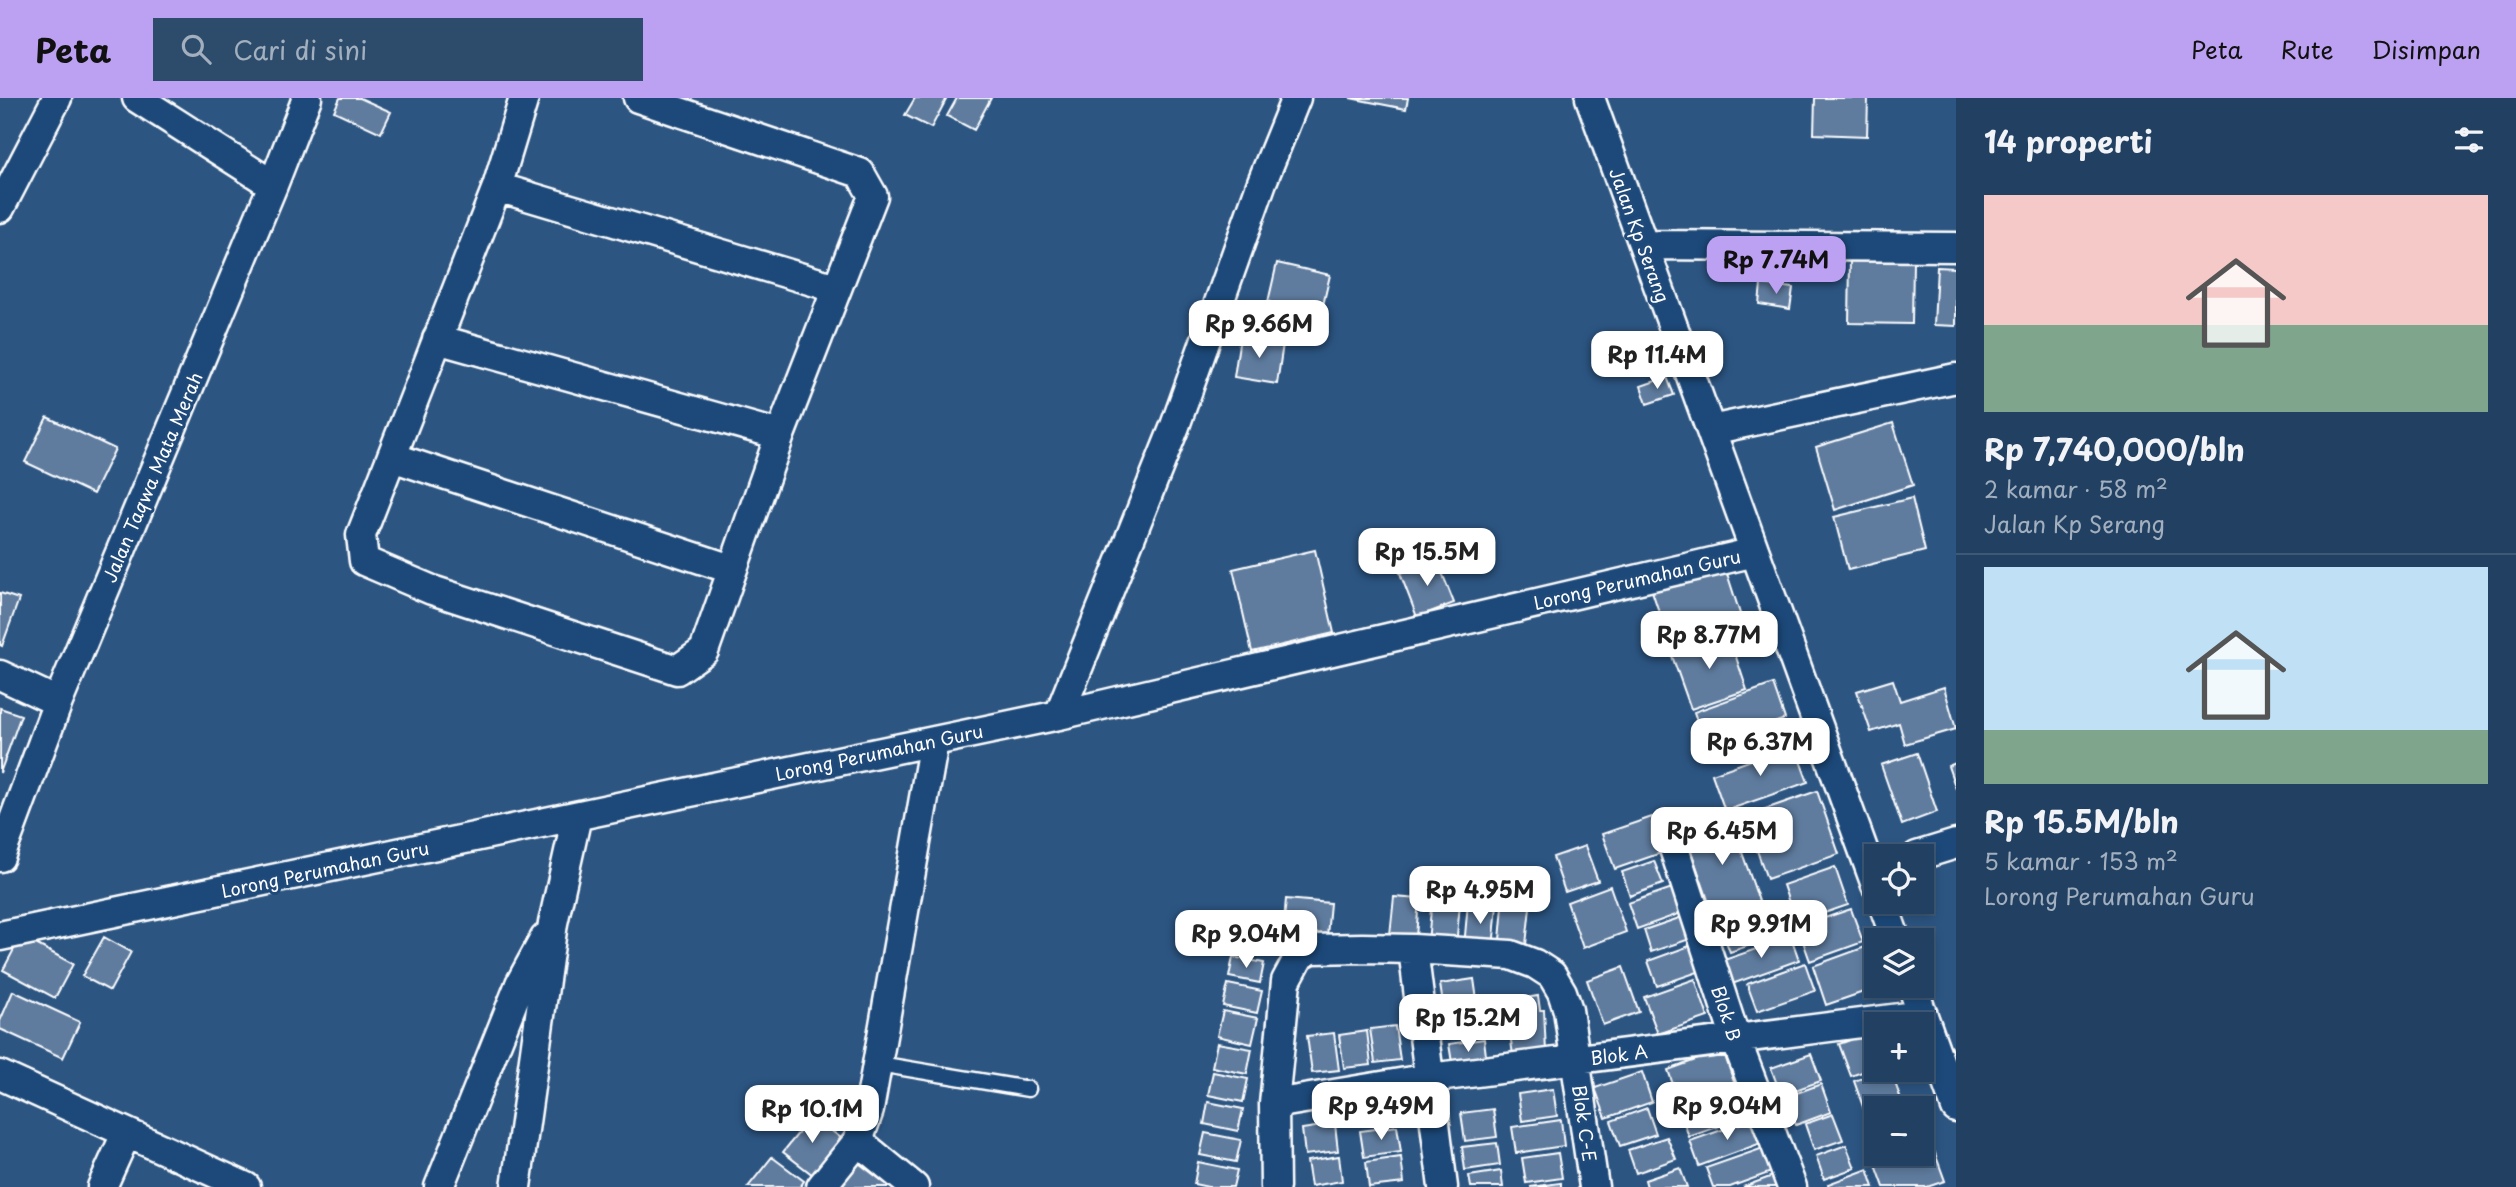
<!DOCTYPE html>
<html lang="id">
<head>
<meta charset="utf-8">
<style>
	:root { --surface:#214062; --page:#2d4b6b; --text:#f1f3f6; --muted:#a2afbe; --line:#3e5977; --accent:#bca0f2 }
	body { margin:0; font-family:"Playpen Sans",sans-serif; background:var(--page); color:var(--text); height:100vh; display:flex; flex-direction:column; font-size:26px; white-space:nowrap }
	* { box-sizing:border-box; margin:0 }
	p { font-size:23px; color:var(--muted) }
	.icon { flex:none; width:38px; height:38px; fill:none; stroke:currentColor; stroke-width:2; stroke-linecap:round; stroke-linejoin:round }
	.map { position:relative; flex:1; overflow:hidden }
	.sheet { display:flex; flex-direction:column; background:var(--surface); width:560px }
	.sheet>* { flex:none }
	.buttons { position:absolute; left:1864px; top:746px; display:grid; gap:14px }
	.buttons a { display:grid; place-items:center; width:70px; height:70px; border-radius:0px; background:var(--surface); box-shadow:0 4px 10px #0003,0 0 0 2px var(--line); font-size:35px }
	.price { position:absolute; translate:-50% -60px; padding:0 16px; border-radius:14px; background:#fff; color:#222; font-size:23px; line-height:46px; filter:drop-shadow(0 2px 4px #0008) }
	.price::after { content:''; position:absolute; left:50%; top:42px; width:21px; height:16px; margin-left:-10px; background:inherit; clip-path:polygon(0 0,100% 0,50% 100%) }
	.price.on { background:var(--accent); color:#111 }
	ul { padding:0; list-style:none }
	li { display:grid; align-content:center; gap:14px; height:371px; padding:0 28px }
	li+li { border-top:2px solid var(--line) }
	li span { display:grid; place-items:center; height:217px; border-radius:0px; color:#555 }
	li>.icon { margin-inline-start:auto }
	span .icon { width:126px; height:126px; fill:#fffc; stroke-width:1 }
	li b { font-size:30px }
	h2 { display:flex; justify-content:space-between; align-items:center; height:84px; padding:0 28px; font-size:30px }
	header { display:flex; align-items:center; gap:42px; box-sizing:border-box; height:98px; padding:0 35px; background:var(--accent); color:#111 }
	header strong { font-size:33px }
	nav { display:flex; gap:38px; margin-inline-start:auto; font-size:24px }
	.search { width:490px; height:63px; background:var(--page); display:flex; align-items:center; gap:18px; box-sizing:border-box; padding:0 24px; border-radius:0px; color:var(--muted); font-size:26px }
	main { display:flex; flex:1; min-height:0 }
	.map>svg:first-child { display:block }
	.building { fill:#5e7c9f; stroke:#fff; stroke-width:2 }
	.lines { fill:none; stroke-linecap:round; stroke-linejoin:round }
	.service-casing { stroke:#fff; stroke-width:19 }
	.minor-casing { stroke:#fff; stroke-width:33 }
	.service { stroke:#1f4a7a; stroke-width:14 }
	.minor { stroke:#1f4a7a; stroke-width:28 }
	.labels { text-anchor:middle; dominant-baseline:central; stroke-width:6; stroke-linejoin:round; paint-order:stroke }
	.street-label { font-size:18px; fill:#fff; stroke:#1f4a7a }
</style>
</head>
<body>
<header>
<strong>Peta</strong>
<div class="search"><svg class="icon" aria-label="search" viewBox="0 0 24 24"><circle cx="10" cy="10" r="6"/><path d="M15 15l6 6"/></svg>Cari di sini</div>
<nav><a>Peta</a><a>Rute</a><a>Disimpan</a></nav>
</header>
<main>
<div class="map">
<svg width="1956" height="1089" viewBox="0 0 1956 1089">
	<rect width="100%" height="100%" fill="#2c5582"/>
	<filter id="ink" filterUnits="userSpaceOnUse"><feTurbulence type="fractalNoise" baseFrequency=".0143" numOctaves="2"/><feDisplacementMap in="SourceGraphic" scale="14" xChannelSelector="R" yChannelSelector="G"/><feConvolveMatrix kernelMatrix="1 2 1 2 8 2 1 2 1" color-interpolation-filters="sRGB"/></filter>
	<g filter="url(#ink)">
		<path class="building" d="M340 0H360L391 14 381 35 334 13Z
			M915 0H947L931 30 905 17Z
			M957 0H991L974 32 947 18Z
			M1350 0H1408L1406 11Z
			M1815 0H1868L1867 38 1814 36Z
			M1850 162 1913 163 1912 226 1849 225Z
			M1277 165 1330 177 1321 216 1268 204Z
			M1937 169 1956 170V228L1934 227Z
			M1761 186 1793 190 1790 211 1759 206Z
			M1240 239 1283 246 1277 286 1234 279Z
			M1667 279 1674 297 1647 306 1641 288Z
			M47 319 115 351 93 396 25 364Z
			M1893 325 1913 387 1835 412 1816 349Z
			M1912 400 1925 453 1848 472 1834 419Z
			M1315 452 1334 535 1252 554 1233 471Z
			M1437 462 1454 505 1417 519 1400 475Z
			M1725 469 1742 522 1670 547 1652 493Z
			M0 495 19 501 2 548 0 547Z
			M1728 535 1747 592 1691 611 1671 555Z
			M1893 582 1900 603 1944 589 1956 631 1905 646 1899 625 1871 634 1857 593Z
			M1773 586 1785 621 1706 649 1694 614Z
			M0 610 21 617 0 675Z
			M1794 647 1808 684 1725 713 1712 676Z
			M1917 655 1937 714 1902 727 1881 667Z
			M1956 665V691L1948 668Z
			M1817 693 1839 756 1767 781 1745 718Z
			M1729 717 1760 806 1715 822 1684 733Z
			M1652 719 1664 754 1615 771 1602 736Z
			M1585 748 1598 783 1565 794 1553 759Z
			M1654 763 1663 786 1630 798 1622 774Z
			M1835 769 1848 807 1796 825 1783 787Z
			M1434 777 1451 778 1449 805 1460 806 1456 848 1428 845Z
			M1610 788 1626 834 1583 850 1567 804Z
			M1678 788 1687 813 1637 831 1628 805Z
			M1504 797 1531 800 1525 856 1499 853Z
			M1394 799 1419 801 1416 839 1390 837Z
			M1286 801 1330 805 1327 838 1283 834Z
			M1468 804 1497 807 1493 851 1464 849Z
			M1778 805 1788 834 1730 854 1719 825Z
			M1851 811 1863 844 1810 863 1798 829Z
			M1685 818 1693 840 1651 854 1644 832Z
			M1243 826 1273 833 1268 854 1238 848Z
			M21 838 73 866 55 900 3 872Z
			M104 839 131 854 110 893 82 878Z
			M1791 839 1799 862 1732 886 1724 862Z
			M1695 846 1704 872 1657 888 1648 863Z
			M1868 848 1876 872V887L1881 888 1826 907 1813 868Z
			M1233 859 1264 865 1260 885 1229 879Z
			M1805 865 1815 893 1757 913 1747 886Z
			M1623 869 1639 914 1603 927 1587 882Z
			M1474 881 1482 937 1448 941 1440 886Z
			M1695 881 1708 919 1658 936 1644 899Z
			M1228 886 1262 893 1257 915 1223 908Z
			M13 893 80 924 63 960 0 931V923Z
			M1538 898 1540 912H1544L1546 954 1513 958 1506 903Z
			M1223 913 1258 920 1252 946 1217 938Z
			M1395 928 1400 962 1375 965 1370 931Z
			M1367 933 1371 967 1344 970 1339 937Z
			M1876 933V969L1851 978 1839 946Z
			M1334 935 1339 972 1312 975 1307 938Z
			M1484 941 1487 966 1453 971 1449 946Z
			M1217 945 1252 951 1247 976 1212 969Z
			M1723 952 1736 990 1681 1009 1668 972Z
			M1811 956 1821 983 1781 997 1771 970Z
			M1887 971H1890L1903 1007 1876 1010V1017L1867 1020 1854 983Z
			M1213 974 1248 981 1243 1004 1208 997Z
			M1642 974 1652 1004 1606 1020 1595 990Z
			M1821 986 1831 1014 1796 1027 1786 999Z
			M1553 991 1557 1018 1522 1023 1518 996Z
			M1742 992 1751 1017 1689 1039 1680 1013Z
			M1208 1004 1243 1011 1238 1033 1204 1026Z
			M1647 1010 1656 1036 1620 1048 1611 1023Z
			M1493 1011 1497 1039 1465 1043 1461 1015Z
			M1922 1012 1932 1042 1922 1045Z
			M1833 1016 1843 1042 1814 1052 1805 1026Z
			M812 1018 841 1040 813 1077 783 1054Z
			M1756 1020 1764 1044 1699 1068 1690 1043Z
			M1561 1022 1564 1048 1516 1055 1512 1029Z
			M1335 1026 1338 1053 1305 1057 1302 1031Z
			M1876 1026V1054L1868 1029Z
			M1397 1028 1401 1054 1364 1059 1360 1033Z
			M1205 1035 1241 1042 1236 1064 1200 1057Z
			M1667 1039 1676 1061 1636 1075 1628 1052Z
			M1497 1045 1500 1067 1465 1072 1462 1049Z
			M1846 1047 1855 1070 1824 1081 1816 1058Z
			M1932 1047 1945 1083 1927 1089H1884L1876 1067 1909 1055H1922V1051Z
			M1769 1048 1777 1072 1730 1089H1713L1706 1070Z
			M1558 1055 1562 1080 1526 1085 1522 1060Z
			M1339 1058 1342 1083 1311 1088 1307 1063Z
			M772 1059 804 1083 800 1089H748Z
			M1401 1059 1404 1085 1369 1089 1366 1064Z
			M856 1063 889 1088V1089H838Z
			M1198 1064 1237 1072 1233 1089H1208L1194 1086Z
			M1680 1070 1687 1089H1647L1645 1082Z
			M1868 1071 1874 1089H1829L1828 1086Z
			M1501 1073 1503 1089H1471L1469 1078Z
			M1778 1076 1783 1089H1743Z
			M1561 1085V1089H1530Z"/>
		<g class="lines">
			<g class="service-casing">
				<path id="service" d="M879 966 1028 991"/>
			</g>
			<g class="minor-casing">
				<path id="minor" d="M137 0 273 87
					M524 0 497 89 361 437 364 463 432 492 677 572 704 553 780 337 873 98 860 75 638 0
					M1590 0 1876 787
					M497 89 836 190
					M0 110 57 0
					M1644 147 1956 149
					M437 241 780 337
					M1711 332 1956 280
					M392 359 731 471
					M0 577 58 604
					M1059 617 1175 328 1262 84 1296 0
					M1670 738 1736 942 1792 1089
					M1917 758 1956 746
					M0 759 58 604 273 87 307 0
					M1882 803 1896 842
					M0 838 1059 617 1755 454
					M1413 851 1443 1089
					M1912 887 1956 1010
					M0 977 246 1089
					M1274 1006 1430 980 1923 917
					M858 1043 914 1089
					M102 1089 126 1036
					M439 1089 520 886 545 840
					M516 1089 553 825 577 718
					M821 1089 858 1043 869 1012 934 643
					M1275 1089 1274 1006 1286 883 1300 857 1312 851 1362 850 1413 851 1511 857 1535 866 1552 877 1562 894 1568 912 1594 1089"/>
			</g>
			<use href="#service" class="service"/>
			<use href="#minor" class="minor"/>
		</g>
	</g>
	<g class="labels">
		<g class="street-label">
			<text transform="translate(1640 137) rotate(70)">Jalan Kp Serang</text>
			<text transform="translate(152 379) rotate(-67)">Jalan Taqwa Mata Merah</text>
			<text transform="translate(1637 481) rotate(-13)">Lorong Perumahan Guru</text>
			<text transform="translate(879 654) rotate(-12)">Lorong Perumahan Guru</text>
			<text transform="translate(325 771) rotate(-12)">Lorong Perumahan Guru</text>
			<text transform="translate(1727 915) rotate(72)">Blok B</text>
			<text transform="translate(1619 956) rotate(-7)">Blok A</text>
			<text transform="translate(1585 1025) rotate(82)">Blok C-E</text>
		</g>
	</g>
</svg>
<div class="buttons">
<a><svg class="icon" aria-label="locate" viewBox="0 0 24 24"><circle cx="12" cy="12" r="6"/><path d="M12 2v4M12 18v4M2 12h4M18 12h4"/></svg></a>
<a><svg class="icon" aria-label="layers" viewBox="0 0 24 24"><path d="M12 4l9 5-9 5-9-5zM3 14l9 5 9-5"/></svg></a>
<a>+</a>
<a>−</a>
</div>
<b class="price on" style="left:1776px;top:198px">Rp 7.74M</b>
<b class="price" style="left:1259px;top:262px">Rp 9.66M</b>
<b class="price" style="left:1657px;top:293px">Rp 11.4M</b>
<b class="price" style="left:1427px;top:490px">Rp 15.5M</b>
<b class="price" style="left:1709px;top:573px">Rp 8.77M</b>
<b class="price" style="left:1760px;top:680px">Rp 6.37M</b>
<b class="price" style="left:1722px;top:769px">Rp 6.45M</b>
<b class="price" style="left:1480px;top:828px">Rp 4.95M</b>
<b class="price" style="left:1761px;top:862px">Rp 9.91M</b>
<b class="price" style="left:1246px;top:872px">Rp 9.04M</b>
<b class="price" style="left:1468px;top:956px">Rp 15.2M</b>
<b class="price" style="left:1381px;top:1044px">Rp 9.49M</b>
<b class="price" style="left:1727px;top:1044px">Rp 9.04M</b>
<b class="price" style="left:812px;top:1047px">Rp 10.1M</b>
</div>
<section class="sheet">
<h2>14 properti<svg class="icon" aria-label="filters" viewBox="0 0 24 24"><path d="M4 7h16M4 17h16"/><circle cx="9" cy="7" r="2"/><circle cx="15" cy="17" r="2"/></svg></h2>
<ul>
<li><span style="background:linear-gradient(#f6c9c9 60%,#7fa58c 0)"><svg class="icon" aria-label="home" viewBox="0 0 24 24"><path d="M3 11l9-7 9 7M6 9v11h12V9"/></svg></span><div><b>Rp 7,740,000/bln</b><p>2 kamar · 58 m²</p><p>Jalan Kp Serang</p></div></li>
<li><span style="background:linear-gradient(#bfe0f5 75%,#7fa58c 0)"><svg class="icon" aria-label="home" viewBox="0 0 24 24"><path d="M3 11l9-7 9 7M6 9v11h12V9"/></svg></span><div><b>Rp 15.5M/bln</b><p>5 kamar · 153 m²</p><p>Lorong Perumahan Guru</p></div></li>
</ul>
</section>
</main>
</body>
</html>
